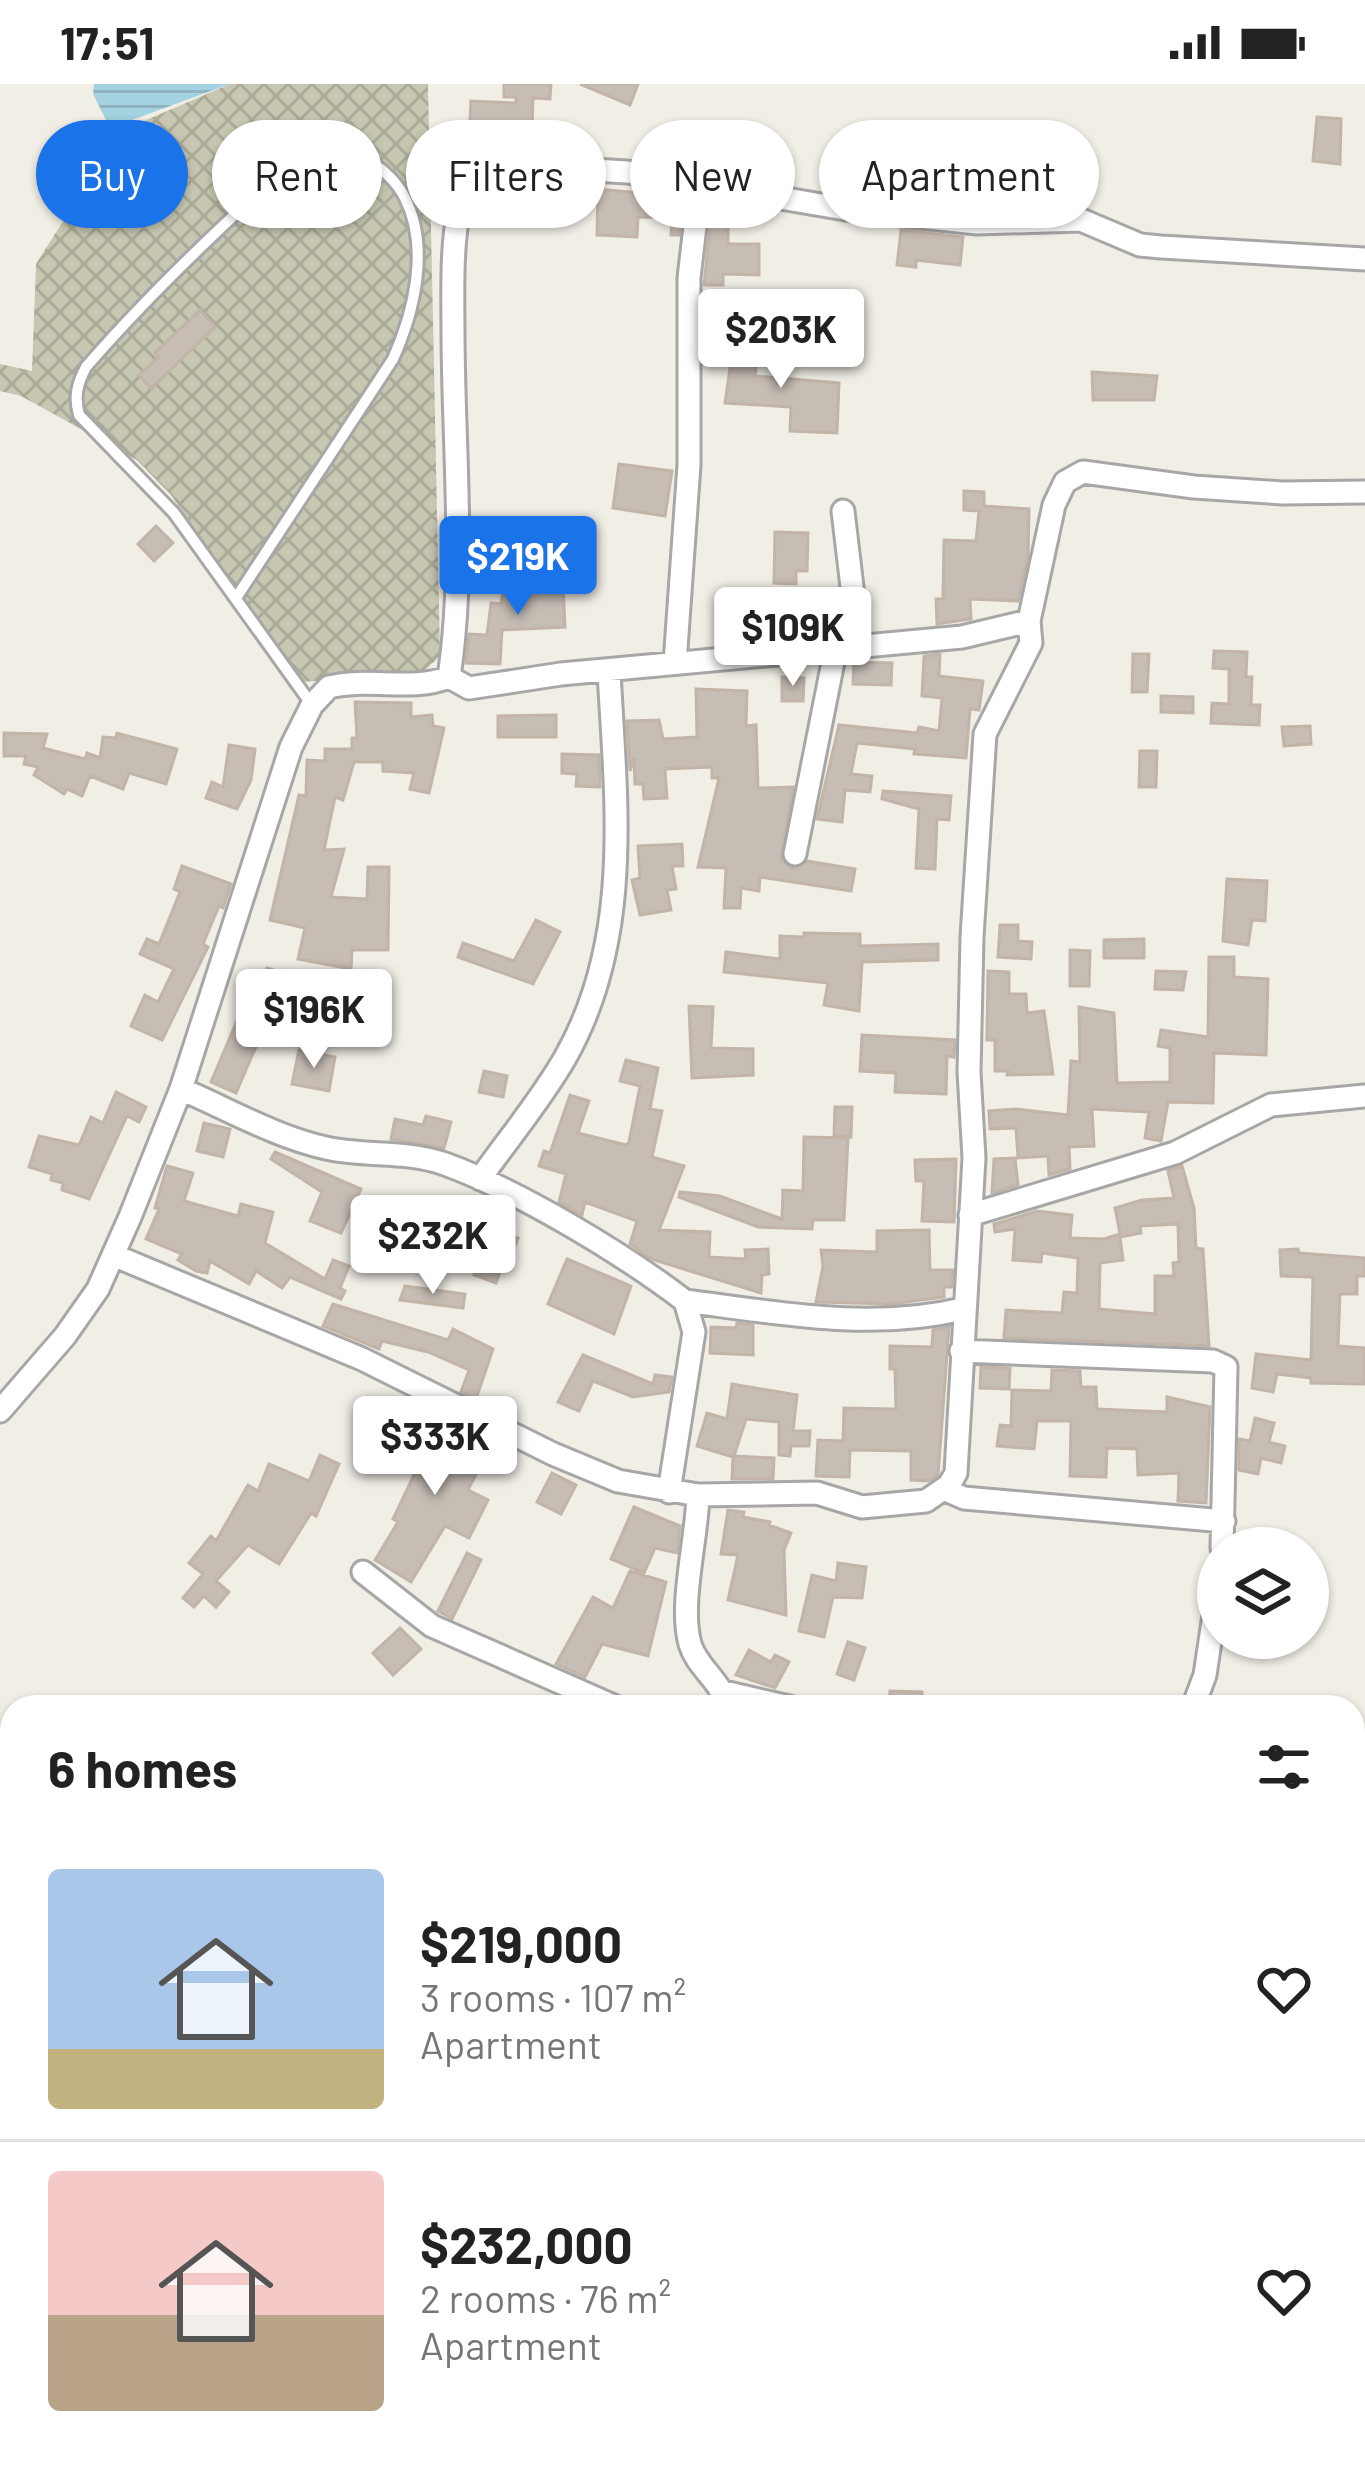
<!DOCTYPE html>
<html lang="en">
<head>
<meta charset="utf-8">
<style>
	:root { --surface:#fff; --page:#f2f2f2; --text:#222; --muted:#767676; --line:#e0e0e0; --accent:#1a73e8 }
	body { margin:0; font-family:Barlow,sans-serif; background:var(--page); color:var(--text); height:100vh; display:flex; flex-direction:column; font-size:45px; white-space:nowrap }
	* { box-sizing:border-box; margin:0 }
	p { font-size:39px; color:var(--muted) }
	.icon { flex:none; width:66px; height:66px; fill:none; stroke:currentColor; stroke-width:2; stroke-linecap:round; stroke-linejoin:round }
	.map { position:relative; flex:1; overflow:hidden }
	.details { position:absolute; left:0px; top:1611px; width:1365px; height:771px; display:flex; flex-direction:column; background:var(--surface); border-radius:36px 36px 0 0; box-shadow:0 3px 9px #0004 }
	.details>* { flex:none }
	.top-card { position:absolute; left:36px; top:36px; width:1293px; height:108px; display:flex; gap:24px }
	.buttons { position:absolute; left:1197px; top:1443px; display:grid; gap:24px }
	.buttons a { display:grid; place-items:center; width:132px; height:132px; border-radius:50%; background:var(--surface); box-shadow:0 3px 9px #0004; font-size:60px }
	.price { position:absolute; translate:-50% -102px; padding:0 27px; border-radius:12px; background:#fff; color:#222; font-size:39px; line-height:78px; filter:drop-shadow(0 3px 6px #0008) }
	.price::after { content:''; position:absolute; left:50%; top:72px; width:36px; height:27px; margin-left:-18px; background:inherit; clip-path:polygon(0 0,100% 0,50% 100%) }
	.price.selected { background:var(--accent); color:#fff }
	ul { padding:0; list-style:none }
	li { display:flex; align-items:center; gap:36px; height:300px; padding:0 48px }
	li+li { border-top:3px solid var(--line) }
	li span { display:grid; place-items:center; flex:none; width:336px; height:240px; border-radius:12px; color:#555 }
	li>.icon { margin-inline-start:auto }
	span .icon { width:144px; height:144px; fill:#fffc; stroke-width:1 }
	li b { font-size:51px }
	h2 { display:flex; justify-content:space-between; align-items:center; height:144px; padding:0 48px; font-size:51px }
	.pill { padding:0 42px; border-radius:54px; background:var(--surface); box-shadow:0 3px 9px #0004; font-size:42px; line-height:108px }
	.pill.selected { background:var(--accent); color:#fff }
	.status { display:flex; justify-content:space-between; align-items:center; height:84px; padding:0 60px; background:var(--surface); direction:ltr }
	.status svg { height:33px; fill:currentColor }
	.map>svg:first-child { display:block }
	.construction { fill:url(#construction-cross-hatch) }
	.water { fill:url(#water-rules) }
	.building { fill:#c6bdb5; stroke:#c3b4a8; stroke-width:3; fill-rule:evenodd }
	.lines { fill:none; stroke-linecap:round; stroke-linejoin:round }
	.service-casing { stroke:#a7a7a7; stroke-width:16 }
	.minor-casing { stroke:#a7a7a7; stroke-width:27 }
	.service { stroke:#fff; stroke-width:10 }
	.minor { stroke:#fff; stroke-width:21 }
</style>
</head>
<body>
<div class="status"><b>17:51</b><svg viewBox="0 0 49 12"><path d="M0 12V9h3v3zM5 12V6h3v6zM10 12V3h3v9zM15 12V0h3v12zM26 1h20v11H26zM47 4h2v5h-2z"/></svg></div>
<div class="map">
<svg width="1365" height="2381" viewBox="0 0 1365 2381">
	<defs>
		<pattern id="construction-cross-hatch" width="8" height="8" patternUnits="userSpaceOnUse" patternTransform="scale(3)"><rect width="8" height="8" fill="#c6c6b1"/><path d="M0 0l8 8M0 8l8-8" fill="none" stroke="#aaaa98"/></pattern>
		<pattern id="water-rules" width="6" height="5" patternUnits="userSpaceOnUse" patternTransform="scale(3)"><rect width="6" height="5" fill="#a5d2e0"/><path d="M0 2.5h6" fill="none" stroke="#8eb4c0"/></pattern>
	</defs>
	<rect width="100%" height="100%" fill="#f1eee6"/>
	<path class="construction" d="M230 0H428L440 572 423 588 302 598 171 411 137 376 21 312 0 307V280L32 287 36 180 105 71 130 43Z"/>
	<path class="water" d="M94 0H230L110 44 93 10Z"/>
	<path class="building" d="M504 0H551L550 15 533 14 532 44 487 43V56L469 55 471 17 516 19V13H504Z
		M580 0H638L630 21Z
		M1317 33 1341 35 1340 80 1313 77Z
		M937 76 982 78 981 105 936 103Z
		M598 105 683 113 679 151H671L672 134 638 133 637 153 597 151Z
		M710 141 728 142V160H759V191L723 190V201H704Z
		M901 146 963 153 960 181 916 176V183L897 181Z
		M200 226 215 243 151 304 139 291 159 273 155 269Z
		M735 249 760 252 755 292 839 299 837 349 790 347 791 323 725 319Z
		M1092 288 1157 292 1154 316H1093Z
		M619 380 672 387 665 432 613 424Z
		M964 407 984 408V422L1029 425 1028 473 1018 517 970 515 971 535 937 540 936 515H943L944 456 976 457 979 427 964 426Z
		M156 442 173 459 154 477 138 460Z
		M775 448 808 449 807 487H796V500L774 499Z
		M563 499 565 543 502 546 500 580 466 579 469 550 487 551 491 519 501 520 504 501Z
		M730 518 756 519V544H730Z
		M1214 567 1247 568 1246 593H1252L1251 621H1260L1259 641 1211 639 1212 619 1229 620V585L1213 584Z
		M940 570 939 592 983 597 979 626 970 625 966 674 914 670 915 665 857 659 851 690 872 692 870 708 845 706 842 738 817 735 839 641 917 649 919 643 939 647 942 614 922 612 924 572Z
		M1133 570H1149L1147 608H1132Z
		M854 578 892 579 891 601 853 600Z
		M782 593 804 594 803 617H782Z
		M696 605 747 607 746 642 756 641 758 704 793 703 781 776 793 785 808 777 855 785 851 807 760 793 759 807 741 804 740 824H724L726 784 698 783 719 694H712V683L665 685 667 714 644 715 643 700H635L634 674 630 687 627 637 659 636 663 655 697 653Z
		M1161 612 1193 613V629L1161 628Z
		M355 618 411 619V633L432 631 433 642 444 644 429 709 410 705 414 689 383 687V678H354L343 716 335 713 324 766 344 765 331 813 367 815 368 783H389L388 866H352L351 885 298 875 305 844 270 836 299 711 306 712 307 676 325 677V665H352V654H357Z
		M556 631V653H498V632Z
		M1310 642 1311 660 1284 662 1282 643Z
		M4 649 47 650 43 664 85 675 87 669 100 674 103 653 116 654 117 649 177 665 166 700 129 689 123 705 90 692 82 712 67 705 64 710 34 691 38 683 24 680 26 672H4Z
		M229 661 255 665 251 696 237 725 206 714 212 698 223 703Z
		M1140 667H1157L1156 703H1139Z
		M562 670 599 671 600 703 576 702 577 690 562 689Z
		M883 707 951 712 949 736 937 735 935 785 916 784 919 725 882 715Z
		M682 760 683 782H672L676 805 667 806 671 826 640 831 632 796 640 794 638 762Z
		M182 782 231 800 223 824 219 822 203 860 208 863 162 956 131 942 145 911 158 918 174 885 140 870 147 855 159 860 180 808 174 805Z
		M1227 795 1267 797 1265 837 1252 836 1248 861 1223 857Z
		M536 836 560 848 533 900 458 873 463 859 514 877Z
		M1000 841H1018V857L1032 858 1031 875 998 873Z
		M804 849 860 850V862L938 860V876L862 878 859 927 824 921 828 899 724 888 726 868 780 875V852L804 853Z
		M1144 855V874H1104V856Z
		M1070 866 1090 867 1089 902H1070Z
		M1209 873H1234V893L1268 895 1266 971 1214 969 1213 1019 1168 1018 1161 1057 1145 1054 1149 1028 1092 1025 1094 1062 1069 1063 1070 1085 1049 1091 1048 1072 1018 1074 1016 1044 990 1045 989 1027 1016 1025 1068 1031 1071 977 1080 978 1079 923 1114 929 1117 999 1170 998V964L1158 962 1161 946 1208 953Z
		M267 884 295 893 288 914 260 905Z
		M988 887 1009 888V910H1026L1027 929 1044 927 1053 990 1007 991 1008 987H995V956H987Z
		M1156 887 1186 888 1183 906 1155 905Z
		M245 918 259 922 254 940 264 944 236 1009 211 998Z
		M689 922 713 923 711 964 753 965V991L692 994Z
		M862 951 955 956 954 973 947 972 946 1010 895 1008 896 989 860 987Z
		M299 966 335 973 329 1007 292 1000Z
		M626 976 658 984 650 1025 662 1027 652 1073 684 1082 659 1146 710 1148 709 1173 746 1175 745 1166 768 1165 769 1190 762 1191 761 1209 651 1175 630 1160 637 1137 585 1118 582 1131 559 1118 566 1090 539 1082 544 1067 550 1069 570 1011 589 1017 578 1049 626 1061 629 1058 640 1002 620 997Z
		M484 987 507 992 503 1013 479 1008Z
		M116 1008 146 1023 139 1038 127 1032 89 1115 62 1106 63 1099 51 1096 52 1090 29 1083 39 1052 79 1061 91 1033 103 1039Z
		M835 1023H852L851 1053 834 1052Z
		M426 1032 451 1038 444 1064 391 1055 395 1035 423 1041Z
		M204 1039 230 1045 223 1073 197 1067Z
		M804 1053 848 1054 844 1136H813L812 1145 758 1143 679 1113 680 1108 720 1112 782 1135 783 1106 803 1107Z
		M275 1068 361 1105 341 1149 310 1137 322 1108 271 1075Z
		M1015 1074 1018 1101 992 1109 994 1075Z
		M956 1075 954 1138 922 1137 924 1097H916L915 1076Z
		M167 1082 193 1089 184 1117 238 1132 241 1120 273 1128 265 1159 325 1195 333 1176 349 1182 340 1204 345 1207 341 1215 290 1193 282 1204 256 1187 249 1200 210 1177 207 1189 196 1187 178 1176 182 1170 146 1155 159 1125 155 1124Z
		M1182 1082 1194 1124 1196 1164 1203 1165 1209 1262 1004 1254 1006 1226 1062 1229 1064 1208 1077 1209 1078 1174 1042 1169 1041 1178 1013 1176 1015 1145 995 1148 994 1140 1037 1127 1072 1131 1070 1154 1104 1155 1120 1150 1115 1124 1142 1116 1174 1114 1168 1087ZM1178 1140 1179 1178 1173 1179 1174 1192H1155V1230L1099 1225 1100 1179 1123 1176 1120 1153 1141 1149 1140 1142Z
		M498 1137 513 1142 510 1151 518 1154 511 1172 506 1170 496 1199 474 1191Z
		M929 1146 930 1186H953L952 1203H944V1213L892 1220 816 1218 823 1182 821 1166 877 1168V1147Z
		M1298 1165 1299 1169 1365 1174V1192H1357V1210H1340L1338 1262 1365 1264V1300L1311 1299V1294L1277 1290 1273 1308 1252 1304 1256 1270 1311 1276 1313 1193 1281 1192 1280 1166Z
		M567 1175 631 1202 614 1250 548 1220Z
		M405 1202 465 1210 463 1224 400 1216Z
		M333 1220 448 1256 453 1245 493 1265 476 1315 461 1308 469 1286 428 1268 382 1257 379 1265 323 1242Z
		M737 1239 753 1241V1271L710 1269 711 1243 736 1244Z
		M949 1243 938 1391 929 1397 911 1396V1367L850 1366 849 1393 816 1392 818 1356 843 1357 844 1324 896 1325 895 1285H890V1262L932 1263 933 1246Z
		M583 1271 653 1300 655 1291 672 1293 669 1308 633 1313 593 1297 579 1327 558 1318Z
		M981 1283 1010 1284 1009 1305 980 1304Z
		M1052 1286 1080 1287 1081 1303H1096L1097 1325 1167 1328V1313L1210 1323 1206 1419 1178 1417 1179 1389 1138 1391 1137 1365 1107 1364 1106 1393 1070 1392 1071 1337H1037L1034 1365 997 1362 1000 1341 1011 1342 1012 1306 1051 1307Z
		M732 1300 797 1311 793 1347H810L809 1362H791L790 1372 779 1371V1338L746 1335 734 1372 774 1374 773 1395H732L733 1373 697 1362 707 1329 727 1335Z
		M1255 1334 1274 1339 1269 1358 1285 1362 1281 1379 1261 1374 1258 1390 1239 1386V1355L1250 1357Z
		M415 1338 462 1349 490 1362 468 1406 488 1416 469 1454 445 1442 411 1498 375 1476 398 1438 393 1435 425 1368 409 1364Z
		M320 1371 339 1380 316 1432 311 1429 279 1480 248 1461 216 1497 229 1508 216 1523 204 1512 194 1523 183 1514 203 1490 189 1479 211 1452 216 1457 248 1401 258 1407 269 1380 309 1397Z
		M552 1389 576 1401 561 1430 537 1418Z
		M634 1423 680 1442 677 1469 655 1464 644 1489 611 1475Z
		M728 1426 744 1428 743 1433 770 1438 769 1441 791 1449 784 1466 786 1531 728 1516 738 1471 721 1470Z
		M467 1469 481 1476 452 1535 438 1527Z
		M838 1479 866 1483 862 1514 833 1513 824 1553 799 1547 812 1491 836 1497Z
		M630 1487 666 1498 648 1572 602 1560 585 1593 556 1580 593 1513 613 1524Z
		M400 1544 421 1565 393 1591 373 1569Z
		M848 1558 865 1564 854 1596 837 1590Z
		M749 1566 771 1578 775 1571 789 1578 775 1604 736 1591Z
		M890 1607 922 1608V1623H889Z"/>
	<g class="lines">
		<g class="service-casing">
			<path id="service" d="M236 514 393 275C414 228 430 164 405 114 392 88 351 58 322 64 296 69 274 95 255 112 195 167 139 222 86 283 77 300 74 313 79 331L174 429 312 621"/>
		</g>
		<g class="minor-casing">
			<path id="minor" d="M843 427 859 562
				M675 579 689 381V194L700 99
				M449 593C466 479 453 361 453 246 453 212 450 139 465 110 473 93 492 86 509 81L627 88 845 125 977 139 1081 136 1140 161 1161 163 1365 175
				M795 770 836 563
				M181 1005C228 1025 276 1053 326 1064 366 1073 406 1066 445 1080 519 1107 622 1169 685 1217L694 1248 669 1408
				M480 1095C508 1055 541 1016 565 974 633 855 616 718 609 588
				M970 1131 1175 1069 1271 1021 1365 1012
				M113 1171 362 1275 553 1370 618 1397 698 1411 817 1409 862 1423 926 1417 949 1401 956 1389 974 1074 969 988 972 853 985 650 1031 559 1029 537 1054 421 1065 398 1083 388 1194 403 1283 409 1365 408
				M685 1217C779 1229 869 1247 963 1225
				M961 1267 1213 1277 1226 1283 1222 1464
				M0 1327 65 1252 98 1205 130 1133 181 1005 291 663 312 621 329 603C369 593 412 608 449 593L469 604 561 590 962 553 1029 537
				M949 1401 948 1407 964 1414 1224 1437
				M698 1411C697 1455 679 1520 690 1560 697 1584 722 1597 727 1623
				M363 1488 432 1542 616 1623
				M724 1608 789 1623
				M1193 1623 1205 1591 1218 1504
				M0 1843 12 1848
				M1110 2370 1114 2381
				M745 2381 749 2370"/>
		</g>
		<use href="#service" class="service"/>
		<use href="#minor" class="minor"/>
	</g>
</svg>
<div class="buttons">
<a><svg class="icon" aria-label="layers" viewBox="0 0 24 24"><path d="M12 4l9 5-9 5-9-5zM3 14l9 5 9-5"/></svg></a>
</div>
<b class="price" style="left:781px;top:307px">$203K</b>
<b class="price selected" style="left:518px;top:534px">$219K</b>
<b class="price" style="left:793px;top:605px">$109K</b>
<b class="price" style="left:314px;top:987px">$196K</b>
<b class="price" style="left:433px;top:1213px">$232K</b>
<b class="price" style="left:435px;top:1414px">$333K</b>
<div class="top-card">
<a class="pill selected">Buy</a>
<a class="pill">Rent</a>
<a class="pill">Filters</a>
<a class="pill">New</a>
<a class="pill">Apartment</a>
</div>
<section class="details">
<h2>6 homes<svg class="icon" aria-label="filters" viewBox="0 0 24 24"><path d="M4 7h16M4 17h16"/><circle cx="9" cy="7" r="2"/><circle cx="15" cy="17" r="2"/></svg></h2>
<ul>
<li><span style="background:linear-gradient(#a9c7e8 75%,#c2b280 0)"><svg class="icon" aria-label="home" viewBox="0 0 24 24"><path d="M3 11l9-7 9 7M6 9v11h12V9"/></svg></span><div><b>$219,000</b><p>3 rooms · 107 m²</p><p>Apartment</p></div><svg class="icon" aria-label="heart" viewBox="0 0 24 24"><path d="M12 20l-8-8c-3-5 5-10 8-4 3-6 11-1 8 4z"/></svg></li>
<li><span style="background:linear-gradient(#f6c9c9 60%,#b9a48a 0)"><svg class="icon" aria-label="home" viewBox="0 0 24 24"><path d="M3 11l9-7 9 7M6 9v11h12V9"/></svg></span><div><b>$232,000</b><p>2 rooms · 76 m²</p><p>Apartment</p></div><svg class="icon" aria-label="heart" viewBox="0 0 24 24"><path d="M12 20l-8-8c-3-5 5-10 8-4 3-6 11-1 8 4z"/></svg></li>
</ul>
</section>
</div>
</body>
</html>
